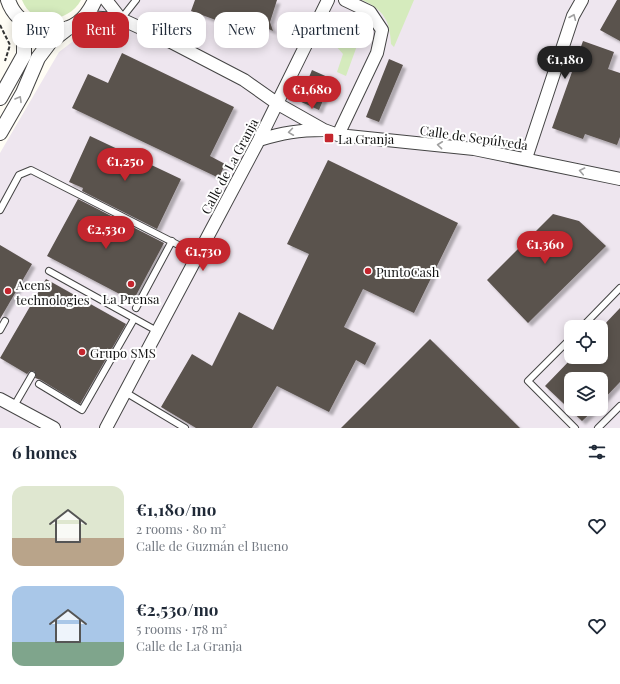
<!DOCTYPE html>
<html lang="en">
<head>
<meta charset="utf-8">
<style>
	:root { --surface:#fff; --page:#f2f2f3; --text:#1f2937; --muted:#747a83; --accent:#c4262e }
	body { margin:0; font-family:"Playfair Display",serif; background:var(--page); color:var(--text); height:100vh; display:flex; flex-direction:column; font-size:15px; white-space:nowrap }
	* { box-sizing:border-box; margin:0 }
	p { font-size:13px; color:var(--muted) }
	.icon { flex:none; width:22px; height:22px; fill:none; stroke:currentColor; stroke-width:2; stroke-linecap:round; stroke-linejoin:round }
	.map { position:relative; height:428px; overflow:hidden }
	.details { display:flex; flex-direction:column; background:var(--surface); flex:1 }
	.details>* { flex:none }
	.banner { position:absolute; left:12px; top:12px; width:400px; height:36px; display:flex; gap:8px }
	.buttons { position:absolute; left:564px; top:320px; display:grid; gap:8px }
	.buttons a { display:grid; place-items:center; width:44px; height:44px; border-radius:8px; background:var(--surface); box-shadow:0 2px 10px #0003; font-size:20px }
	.price { position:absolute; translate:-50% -34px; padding:0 9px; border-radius:14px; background:var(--accent); color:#fff; font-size:13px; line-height:26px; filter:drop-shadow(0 1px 2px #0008) }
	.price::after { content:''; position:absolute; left:50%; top:24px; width:12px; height:9px; margin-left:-6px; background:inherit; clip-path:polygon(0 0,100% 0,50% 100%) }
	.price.on { background:#222; color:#fff }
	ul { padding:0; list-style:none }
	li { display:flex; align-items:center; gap:12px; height:100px; padding:0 12px }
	li span { display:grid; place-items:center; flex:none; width:112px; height:80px; border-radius:12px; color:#555 }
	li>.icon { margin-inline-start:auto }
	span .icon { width:48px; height:48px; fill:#fffc; stroke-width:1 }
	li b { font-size:17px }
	h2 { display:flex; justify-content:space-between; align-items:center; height:48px; padding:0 12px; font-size:17px }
	.tag { padding:0 14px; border-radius:12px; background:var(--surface); box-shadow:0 2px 10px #0003; font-size:14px; line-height:36px }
	.tag.on { background:var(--accent); color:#fff }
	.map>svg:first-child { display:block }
	.industrial { fill:#eee6ef; fill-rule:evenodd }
	.green { fill:#d5ebbd }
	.building { fill:#5a524d; filter:url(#shadow) }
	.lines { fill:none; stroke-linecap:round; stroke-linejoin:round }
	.service-casing { stroke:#444; stroke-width:8 }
	.minor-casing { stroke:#444; stroke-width:14 }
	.tertiary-casing { stroke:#444; stroke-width:16 }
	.path { stroke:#333; stroke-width:2; stroke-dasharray:4 2; stroke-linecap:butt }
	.service { stroke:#fff; stroke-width:6 }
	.minor { stroke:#fff; stroke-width:12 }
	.tertiary { stroke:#fff; stroke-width:14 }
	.oneway { stroke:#a0a0a0 }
	.poi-dot { fill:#c4262e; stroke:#fff; stroke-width:1.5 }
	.labels { text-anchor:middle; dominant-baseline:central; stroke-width:4; stroke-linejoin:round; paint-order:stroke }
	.street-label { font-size:13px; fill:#111; stroke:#fff }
	.poi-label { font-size:13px; fill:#111; stroke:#fff; text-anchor:start }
</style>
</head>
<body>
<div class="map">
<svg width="620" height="428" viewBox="0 0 620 428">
	<defs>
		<filter id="shadow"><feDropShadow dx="3.5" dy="3.5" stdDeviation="1" flood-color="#0004"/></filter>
	</defs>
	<rect width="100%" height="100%" fill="#fffdf5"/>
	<path class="industrial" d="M91 0H620V428H0V153L59 52 76 39ZM571 327H601V357H571ZM571 379H601V409H571Z"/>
	<path class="green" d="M22 0H81C69 23 32 27 22 0Z
		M362 0H414L394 47 391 44C390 21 384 10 362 0Z
		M342 18C352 19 359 22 362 32L346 76 337 72 343 54 335 45 345 25Z"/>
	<path class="building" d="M195 0H277L270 22 273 31 262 26 257 35 191 11Z
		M617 0H620V41L600 30Z
		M583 41 614 52 608 69 620 73V137L617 145 585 134 583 139 552 128Z
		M122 53 234 107 210 156 225 164 219 178 72 108 88 74 108 83Z
		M389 59 403 65 379 122 366 117Z
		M312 70 332 79 319 110 299 101Z
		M90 136 181 179 157 229 82 191 83 188 69 182Z
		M328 160 458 223 414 313 363 289 344 327 376 343 365 365 356 360 329 412 277 386 252 428H196L161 407 192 354 212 366 239 312 273 330 309 254 287 244Z
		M78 199 164 243 133 301 47 256Z
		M553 214 579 221 606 246 528 323 487 280Z
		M0 245 32 264 0 319Z
		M46 279 126 324 80 404 41 380 35 378 36 375 34 371H30L27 374 0 358Z
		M620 308V382L601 402V379H571V409H595L582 421 545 386 573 357H601V328Z
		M430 339 520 428H341Z"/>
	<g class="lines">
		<g class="service-casing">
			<path id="service" d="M121 19 136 0
				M0 210 19 175 31 170 198 255
				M49 271 157 331
				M136 308 172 241
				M582 327 620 288
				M0 330 5 321
				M571 338 528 381 575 428
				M39 384 82 410 134 319
				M125 392 185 428
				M14 406 32 375
				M598 428 620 406"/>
		</g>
		<g class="minor-casing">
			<path id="minor" d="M106 0 121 19
				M84 17 121 19 169 41 244 80 278 104 324 130 338 135 474 149 620 179
				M338 135 377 53 382 30 370 12 345 0
				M259 140C282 133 299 130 323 130
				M526 158 573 16 582 0
				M0 399 54 428
				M106 428 259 140 328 0"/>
		</g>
		<g class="tertiary-casing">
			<path id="tertiary" d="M8 0C17 28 54 40 78 23 86 17 91 9 95 0
				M0 98 24 55V23
				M0 133 23 93 38 58 50 42 68 28"/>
		</g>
		<path class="path" d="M0 25 10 45 5 61"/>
		<use href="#service" class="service"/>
		<use href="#minor" class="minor"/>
		<use href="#tertiary" class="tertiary"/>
	</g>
	<defs><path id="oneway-chevron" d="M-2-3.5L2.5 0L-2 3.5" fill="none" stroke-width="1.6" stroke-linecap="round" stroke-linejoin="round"/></defs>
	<g class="oneway">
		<use href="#oneway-chevron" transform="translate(573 17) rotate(-67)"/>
		<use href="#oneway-chevron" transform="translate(19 99) rotate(-60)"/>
		<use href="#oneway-chevron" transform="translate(291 132) rotate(172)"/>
		<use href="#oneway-chevron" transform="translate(440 145) rotate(-174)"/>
		<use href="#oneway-chevron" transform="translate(582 171) rotate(-168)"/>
	</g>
	<g class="poi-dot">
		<rect x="324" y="133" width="10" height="10" rx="2"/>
		<circle cx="368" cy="271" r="4"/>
		<circle cx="131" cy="284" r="4"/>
		<circle cx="8" cy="291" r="4"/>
		<circle cx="82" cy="352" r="4"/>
	</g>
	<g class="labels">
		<g class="street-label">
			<text transform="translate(474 137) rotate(8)">Calle de Sepúlveda</text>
			<text transform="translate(229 166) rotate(-62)">Calle de La Granja</text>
		</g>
		<g class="poi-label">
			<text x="338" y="138">La Granja</text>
			<text x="376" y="271">PuntoCash</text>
			<text x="16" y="284">Acens<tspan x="16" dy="15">technologies</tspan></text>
			<text x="131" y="298" text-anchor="middle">La Prensa</text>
			<text x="90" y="352">Grupo SMS</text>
		</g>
	</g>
</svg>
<div class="buttons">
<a><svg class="icon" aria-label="locate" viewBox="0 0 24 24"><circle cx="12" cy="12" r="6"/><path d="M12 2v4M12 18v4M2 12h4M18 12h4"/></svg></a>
<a><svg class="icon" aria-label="layers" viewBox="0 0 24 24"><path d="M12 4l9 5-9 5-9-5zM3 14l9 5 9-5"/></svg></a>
</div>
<b class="price on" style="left:565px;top:80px">€1,180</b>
<b class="price" style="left:312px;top:110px">€1,680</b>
<b class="price" style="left:125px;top:182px">€1,250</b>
<b class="price" style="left:106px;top:250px">€2,530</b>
<b class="price" style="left:545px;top:265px">€1,360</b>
<b class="price" style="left:203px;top:272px">€1,730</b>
<div class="banner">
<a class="tag">Buy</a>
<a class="tag on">Rent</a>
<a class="tag">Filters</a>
<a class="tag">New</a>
<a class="tag">Apartment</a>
</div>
</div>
<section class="details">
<h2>6 homes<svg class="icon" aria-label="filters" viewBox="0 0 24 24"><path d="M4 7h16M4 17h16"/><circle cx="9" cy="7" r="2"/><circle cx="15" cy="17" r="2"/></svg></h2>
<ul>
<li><span style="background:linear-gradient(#dfe7d0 65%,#b9a48a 0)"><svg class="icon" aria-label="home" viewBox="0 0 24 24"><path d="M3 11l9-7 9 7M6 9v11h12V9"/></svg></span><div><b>€1,180/mo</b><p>2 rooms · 80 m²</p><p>Calle de Guzmán el Bueno</p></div><svg class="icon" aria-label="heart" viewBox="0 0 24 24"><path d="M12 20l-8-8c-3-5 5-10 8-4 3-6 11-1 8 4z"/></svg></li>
<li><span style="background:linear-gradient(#a9c7e8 70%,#7fa58c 0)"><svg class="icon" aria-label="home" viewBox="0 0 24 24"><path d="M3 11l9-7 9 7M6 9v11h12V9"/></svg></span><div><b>€2,530/mo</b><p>5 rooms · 178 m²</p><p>Calle de La Granja</p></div><svg class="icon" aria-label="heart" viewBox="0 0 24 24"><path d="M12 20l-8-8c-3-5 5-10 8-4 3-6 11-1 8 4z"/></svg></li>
</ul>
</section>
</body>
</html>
